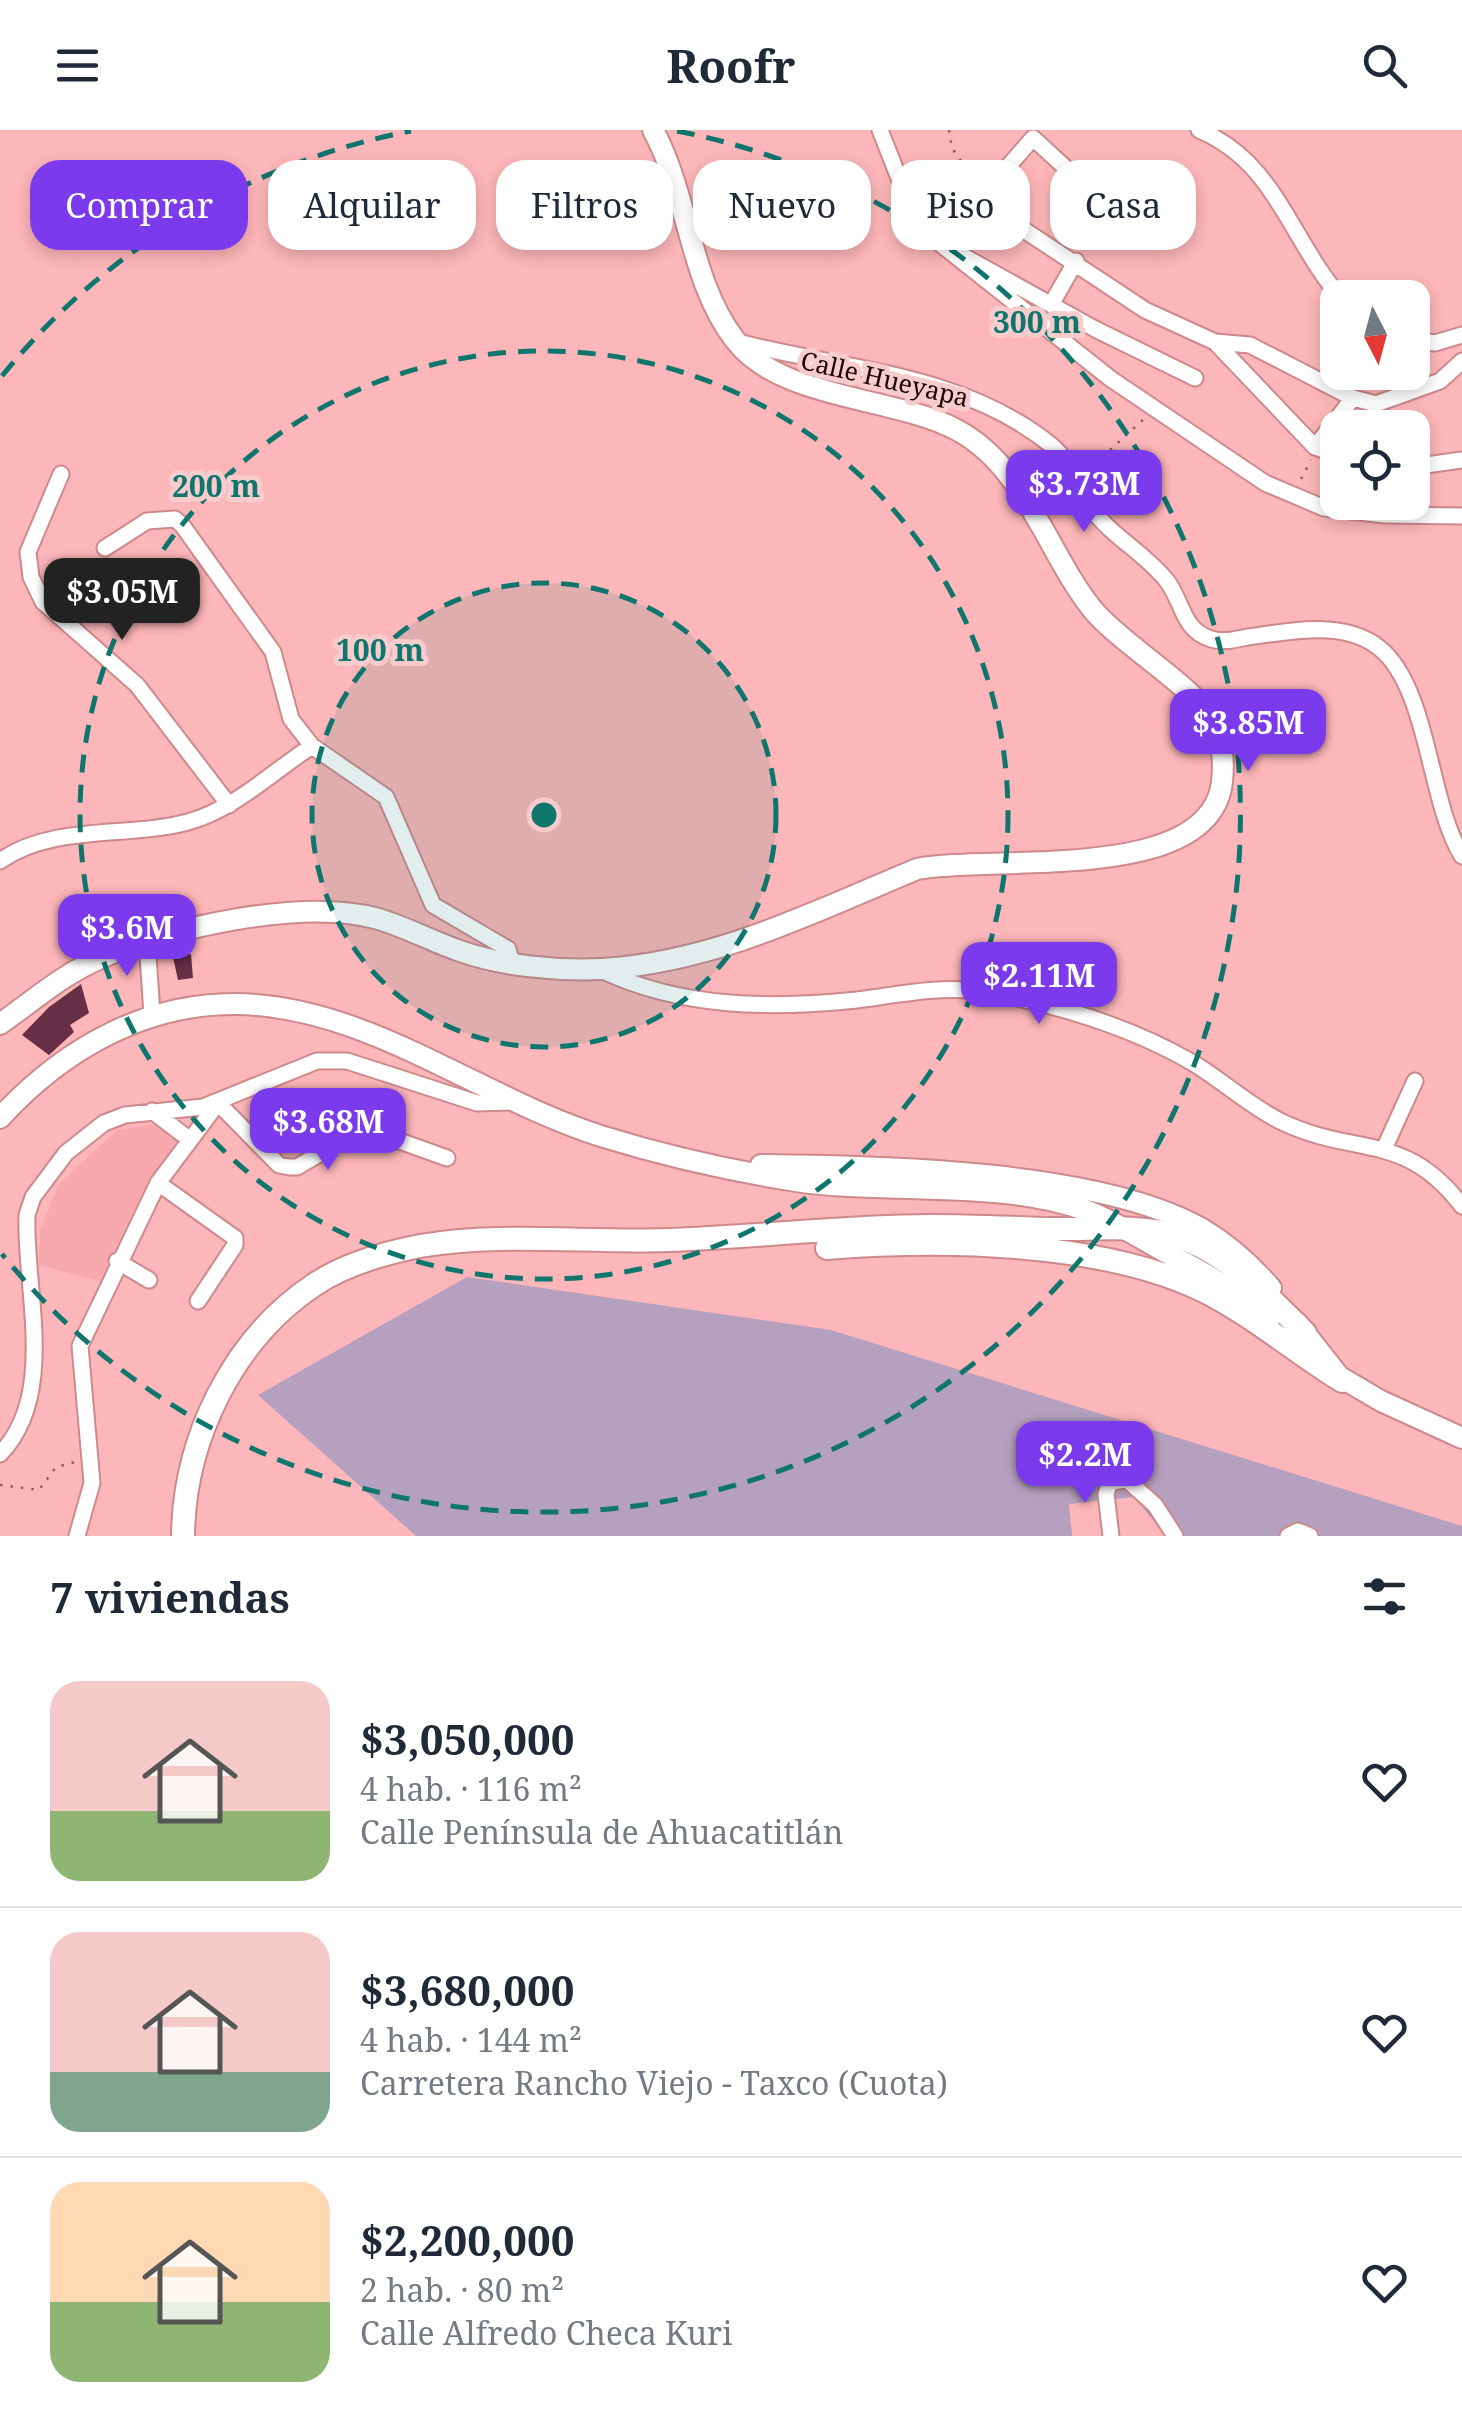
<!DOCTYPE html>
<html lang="es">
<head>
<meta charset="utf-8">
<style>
	:root { --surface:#fff; --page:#f6f6f7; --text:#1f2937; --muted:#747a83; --line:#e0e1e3; --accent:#7c3aed }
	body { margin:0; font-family:"Noto Serif",serif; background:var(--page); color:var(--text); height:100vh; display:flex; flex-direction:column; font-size:38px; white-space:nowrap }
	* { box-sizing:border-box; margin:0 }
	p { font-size:32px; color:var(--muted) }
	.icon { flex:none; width:55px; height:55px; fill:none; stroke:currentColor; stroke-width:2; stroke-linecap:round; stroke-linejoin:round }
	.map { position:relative; height:1406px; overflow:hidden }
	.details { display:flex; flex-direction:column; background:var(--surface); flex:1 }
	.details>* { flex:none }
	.guide { position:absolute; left:30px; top:30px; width:1402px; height:90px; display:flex; gap:20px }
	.needle { width:65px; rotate:174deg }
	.buttons { position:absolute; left:1320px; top:150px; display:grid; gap:20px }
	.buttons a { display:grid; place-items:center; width:110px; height:110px; border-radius:20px; background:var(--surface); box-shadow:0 5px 15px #0003; font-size:50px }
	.price { position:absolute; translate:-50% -85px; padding:0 22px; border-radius:20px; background:var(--accent); color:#fff; font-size:32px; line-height:65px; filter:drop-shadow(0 2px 5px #0008) }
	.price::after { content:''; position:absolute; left:50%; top:60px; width:30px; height:22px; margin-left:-15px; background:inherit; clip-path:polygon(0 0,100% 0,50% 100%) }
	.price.selected { background:#222; color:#fff }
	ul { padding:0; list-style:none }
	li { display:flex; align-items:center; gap:30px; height:250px; padding:0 50px }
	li+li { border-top:2px solid var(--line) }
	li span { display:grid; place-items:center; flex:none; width:280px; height:200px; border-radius:30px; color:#555 }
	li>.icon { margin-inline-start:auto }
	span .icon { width:120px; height:120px; fill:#fffc; stroke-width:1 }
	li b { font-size:42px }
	h2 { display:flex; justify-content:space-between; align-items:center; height:120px; padding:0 50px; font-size:42px }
	.chip { padding:0 35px; border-radius:30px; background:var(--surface); box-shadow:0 5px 15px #0003; font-size:35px; line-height:90px }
	.chip.selected { background:var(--accent); color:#fff }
	header { display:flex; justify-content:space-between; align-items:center; height:130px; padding:0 50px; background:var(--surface); font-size:45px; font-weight:700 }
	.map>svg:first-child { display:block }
	.built { fill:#f8a9ad }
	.green { fill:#b6a0bf }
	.building { fill:#662f45 }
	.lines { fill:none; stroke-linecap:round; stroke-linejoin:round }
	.minor-casing { stroke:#cd898c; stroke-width:19 }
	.major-casing { stroke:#cd898c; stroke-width:24 }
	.highway-casing { stroke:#cd898c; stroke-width:26 }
	.path { stroke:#8c5d60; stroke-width:2.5; stroke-dasharray:2.5 8; stroke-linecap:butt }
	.minor { stroke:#fff; stroke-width:15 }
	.major { stroke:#fff; stroke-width:20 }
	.highway { stroke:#fff; stroke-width:22 }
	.ring { fill:none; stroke:#0f766e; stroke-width:5; stroke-dasharray:18 12 }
	.labels { text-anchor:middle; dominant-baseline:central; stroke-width:10; stroke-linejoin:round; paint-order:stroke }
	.street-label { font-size:25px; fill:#1c0507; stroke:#f8cccd }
	.centre { fill:#0f766e; stroke:#f8cccd; stroke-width:5 }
	.ring-label { font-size:30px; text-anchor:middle; font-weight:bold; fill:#0f766e; stroke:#f8cccd; stroke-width:10; stroke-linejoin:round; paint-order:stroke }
</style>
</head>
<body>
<header><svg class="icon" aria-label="menu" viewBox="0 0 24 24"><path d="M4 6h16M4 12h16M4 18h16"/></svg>Roofr<svg class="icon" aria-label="search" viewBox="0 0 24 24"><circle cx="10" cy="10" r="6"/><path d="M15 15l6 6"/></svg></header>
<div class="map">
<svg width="1462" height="1406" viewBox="0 0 1462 1406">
	<rect width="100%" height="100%" fill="#fdb6b9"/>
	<path class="built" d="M162 993 183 1008 139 1070 100 1151 39 1135 40 1101 58 1055 117 1000Z"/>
	<path class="green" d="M467 1147 831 1200 1462 1396V1406H1166L1134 1367 1069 1374 1072 1406H416L258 1265Z"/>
	<path class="building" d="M191 824 193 848 178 850 173 827Z
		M81 854 89 883 70 895 74 902 49 925 22 905 49 877Z"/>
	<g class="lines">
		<g class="minor-casing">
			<path id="minor" d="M880 0 908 71 938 112 1095 199 1195 248
				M1199 0C1276 32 1289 108 1341 168
				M1033 8 984 64 1012 92 1145 180 1215 212 1315 317 1338 325
				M1033 8 1095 65 1121 97
				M938 112 1111 249 1265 353 1324 378 1385 385 1462 386
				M1052 173 1076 131
				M1412 210 1435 213 1462 205
				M738 212C845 240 962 243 1051 315 1069 329 1078 358 1091 378 1112 407 1145 423 1167 451 1183 472 1182 500 1211 509 1223 513 1236 509 1248 507 1293 501 1350 488 1385 523 1429 567 1430 675 1462 726
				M1215 212 1250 215 1353 268 1376 274 1440 251 1462 231
				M1370 298 1376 274
				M1315 317 1353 268
				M1412 337 1462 330
				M61 344 28 422 31 447 43 472 137 555 229 675
				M105 418 147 391 175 389 182 395 273 522 291 589 312 616 386 667 433 775 508 819 512 833
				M0 731C52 694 128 708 188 692 235 679 272 642 312 616
				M147 811 152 884
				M603 841C682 878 771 879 857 870 896 865 938 856 978 861 1050 872 1130 896 1193 933 1223 951 1251 977 1282 992 1356 1027 1405 1001 1462 1076
				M218 973 279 1035 289 1037H297L357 1002 394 1009 447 1028
				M152 981 189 1009
				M1384 1019 1415 951
				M158 1053 235 1108V1115L198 1171
				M117 1131 149 1150
				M0 1324C58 1265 24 1158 27 1085L33 1067 66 1023 104 993 125 985 203 977 317 931H347L477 973 512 972
				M77 1406 92 1353 80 1216 158 1053 218 973
				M1111 1406 1106 1364 1110 1352 1127 1350 1155 1375 1175 1406
				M1288 1406 1298 1401 1310 1406"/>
		</g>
		<g class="major-casing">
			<path id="major" d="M0 894C33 871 63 844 101 828 170 797 301 769 375 788 404 796 431 811 460 821 502 836 557 841 602 839 715 832 814 782 917 739 993 724 1210 755 1222 652 1224 632 1223 611 1214 593 1197 558 1122 515 1093 480 1047 423 1026 337 957 300 893 266 781 270 735 210 689 150 689 66 653 0
				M0 988C62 920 144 873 237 874 369 876 481 969 604 1007 666 1026 732 1041 796 1051 887 1065 1009 1048 1095 1084 1120 1095 1145 1111 1169 1124 1204 1143 1240 1162 1269 1190
				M761 1035C879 1036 1100 1040 1202 1099 1229 1115 1250 1134 1271 1158
				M1297 1193 1338 1245
				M1330 1241 1381 1271 1462 1308"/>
		</g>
		<g class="highway-casing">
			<path id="highway" d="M827 1118C940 1109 1099 1111 1202 1160 1251 1184 1295 1222 1342 1251
				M183 1406C184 1309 233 1209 314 1155 343 1135 385 1123 420 1116 501 1102 586 1113 668 1110 756 1107 844 1096 932 1096 972 1096 1013 1098 1053 1099 1092 1100 1135 1094 1173 1105 1226 1121 1267 1165 1305 1203"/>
		</g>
		<path class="path" d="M949 0 952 18 974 50
			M1110 320 1145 288
			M1301 349 1311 330
			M0 1355 39 1360 56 1337 75 1332"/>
		<use href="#minor" class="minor"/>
		<use href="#major" class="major"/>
		<use href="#highway" class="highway"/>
	</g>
	<circle cx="544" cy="685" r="232" fill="#0f766e" fill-opacity=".12"/>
	<g class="ring">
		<circle cx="544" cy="685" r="232"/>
		<circle cx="544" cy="685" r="464"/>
		<path d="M2 246A697 697 0 0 1 411 1M677 1A697 697 0 1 1 2 1124"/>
	</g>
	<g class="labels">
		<g class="street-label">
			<text transform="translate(885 248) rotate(13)">Calle Hueyapa</text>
		</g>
	</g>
	<circle cx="544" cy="685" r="15" class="centre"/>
	<g class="ring-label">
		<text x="1037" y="203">300 m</text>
		<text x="216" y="367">200 m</text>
		<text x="380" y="531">100 m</text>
	</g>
</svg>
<div class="buttons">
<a><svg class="needle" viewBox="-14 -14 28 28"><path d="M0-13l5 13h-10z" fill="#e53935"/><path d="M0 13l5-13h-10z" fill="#747a83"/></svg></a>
<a><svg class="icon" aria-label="locate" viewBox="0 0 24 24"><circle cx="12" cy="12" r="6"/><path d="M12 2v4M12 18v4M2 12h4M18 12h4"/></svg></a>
</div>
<b class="price" style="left:1084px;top:405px">$3.73M</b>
<b class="price selected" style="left:122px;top:513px">$3.05M</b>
<b class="price" style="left:1248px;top:644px">$3.85M</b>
<b class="price" style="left:127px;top:849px">$3.6M</b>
<b class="price" style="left:1039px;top:897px">$2.11M</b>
<b class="price" style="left:328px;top:1043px">$3.68M</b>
<b class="price" style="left:1085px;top:1376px">$2.2M</b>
<div class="guide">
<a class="chip selected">Comprar</a>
<a class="chip">Alquilar</a>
<a class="chip">Filtros</a>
<a class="chip">Nuevo</a>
<a class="chip">Piso</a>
<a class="chip">Casa</a>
</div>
</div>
<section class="details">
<h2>7 viviendas<svg class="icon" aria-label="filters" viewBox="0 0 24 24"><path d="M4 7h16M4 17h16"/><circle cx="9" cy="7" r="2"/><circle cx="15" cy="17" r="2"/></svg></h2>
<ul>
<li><span style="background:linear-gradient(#f6c9c9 65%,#8fb573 0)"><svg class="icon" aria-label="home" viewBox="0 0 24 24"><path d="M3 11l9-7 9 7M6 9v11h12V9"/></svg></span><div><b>$3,050,000</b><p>4 hab. · 116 m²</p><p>Calle Península de Ahuacatitlán</p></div><svg class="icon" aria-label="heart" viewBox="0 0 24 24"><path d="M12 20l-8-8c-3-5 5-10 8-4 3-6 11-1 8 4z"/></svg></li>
<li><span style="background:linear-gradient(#f6c9c9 70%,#7fa58c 0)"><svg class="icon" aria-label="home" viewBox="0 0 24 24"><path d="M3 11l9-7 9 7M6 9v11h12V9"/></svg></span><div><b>$3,680,000</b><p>4 hab. · 144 m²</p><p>Carretera Rancho Viejo - Taxco (Cuota)</p></div><svg class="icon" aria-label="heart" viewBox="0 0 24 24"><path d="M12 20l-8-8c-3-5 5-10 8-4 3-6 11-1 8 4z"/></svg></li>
<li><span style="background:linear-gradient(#ffd9b3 60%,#8fb573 0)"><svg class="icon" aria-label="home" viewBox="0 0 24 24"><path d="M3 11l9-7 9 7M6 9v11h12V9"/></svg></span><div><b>$2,200,000</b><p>2 hab. · 80 m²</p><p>Calle Alfredo Checa Kuri</p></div><svg class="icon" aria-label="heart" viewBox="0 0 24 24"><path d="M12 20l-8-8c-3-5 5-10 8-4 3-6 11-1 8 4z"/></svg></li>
</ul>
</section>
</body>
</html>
